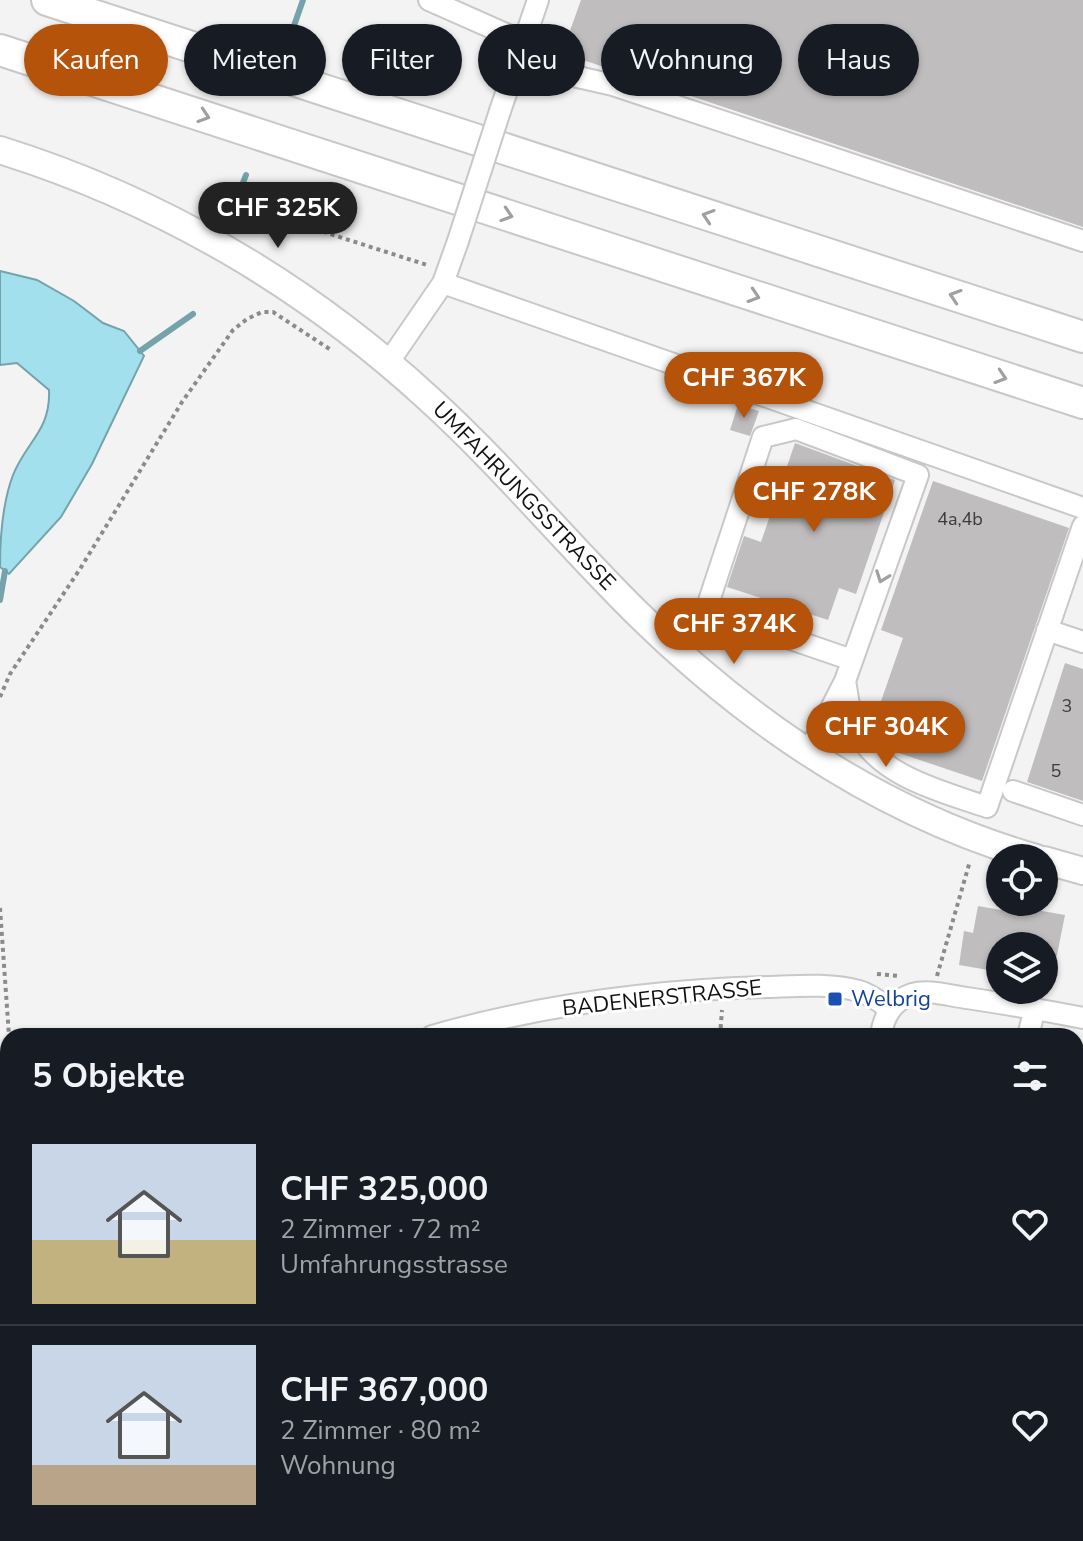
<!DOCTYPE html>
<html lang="de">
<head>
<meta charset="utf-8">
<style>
	:root { --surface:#171b24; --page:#242831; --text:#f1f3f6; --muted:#9ea1a6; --line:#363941; --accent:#b45309 }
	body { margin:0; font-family:"Nunito Sans",sans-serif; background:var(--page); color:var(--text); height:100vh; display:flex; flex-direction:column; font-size:30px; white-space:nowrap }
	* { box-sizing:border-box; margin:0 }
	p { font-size:26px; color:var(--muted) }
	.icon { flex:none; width:44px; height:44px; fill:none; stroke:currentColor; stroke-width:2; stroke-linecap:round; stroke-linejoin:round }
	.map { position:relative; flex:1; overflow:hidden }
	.drawer { position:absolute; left:0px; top:1028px; width:1084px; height:514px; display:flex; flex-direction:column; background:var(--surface); border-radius:24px 24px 0 0; box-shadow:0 2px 6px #0004 }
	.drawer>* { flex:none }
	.banner { position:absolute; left:24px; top:24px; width:1036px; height:72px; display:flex; gap:16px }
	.controls { position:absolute; left:986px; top:844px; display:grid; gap:16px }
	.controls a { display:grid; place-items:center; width:72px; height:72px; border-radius:50%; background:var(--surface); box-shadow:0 2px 6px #0004; font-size:40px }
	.price { position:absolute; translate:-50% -68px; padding:0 18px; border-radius:28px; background:var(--accent); color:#fff; font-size:26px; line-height:52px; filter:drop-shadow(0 2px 4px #0008) }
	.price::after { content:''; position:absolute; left:50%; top:48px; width:24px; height:18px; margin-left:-12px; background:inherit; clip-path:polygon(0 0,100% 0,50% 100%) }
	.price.selected { background:#222; color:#fff }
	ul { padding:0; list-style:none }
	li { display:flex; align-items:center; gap:24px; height:200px; padding:0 32px }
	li+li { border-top:2px solid var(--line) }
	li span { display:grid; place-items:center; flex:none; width:224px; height:160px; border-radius:0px; color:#555 }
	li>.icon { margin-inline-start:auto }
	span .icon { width:96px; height:96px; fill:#fffc; stroke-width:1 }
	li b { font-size:34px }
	h2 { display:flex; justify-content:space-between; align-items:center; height:96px; padding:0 32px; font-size:34px }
	.chip { padding:0 28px; border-radius:36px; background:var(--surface); box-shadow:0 2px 6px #0004; font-size:28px; line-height:72px }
	.chip.selected { background:var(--accent); color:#fff }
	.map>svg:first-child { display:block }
	.water { fill:#a1e0ec; stroke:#76a2ab; stroke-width:2 }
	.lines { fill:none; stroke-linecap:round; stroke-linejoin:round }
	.stream { stroke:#76a2ab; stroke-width:6 }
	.building { fill:#bfbdbe }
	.minor-casing { stroke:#c8c8c9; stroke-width:24 }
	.major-casing { stroke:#c8c8c9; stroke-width:30 }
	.highway-casing { stroke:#c8c8c9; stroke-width:34 }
	.path { stroke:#8b8b8c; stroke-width:4; stroke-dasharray:4 4; stroke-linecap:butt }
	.minor { stroke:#fff; stroke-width:20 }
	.major { stroke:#fff; stroke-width:26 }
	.highway { stroke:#fff; stroke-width:30 }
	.minor-bridge-casing { stroke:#c8c8c9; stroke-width:24; stroke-linecap:butt }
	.minor-bridge { stroke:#fff; stroke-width:20 }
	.oneway { stroke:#a0a0a0 }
	.transit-dot { fill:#1a4fb4; stroke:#fff; stroke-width:3 }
	.labels { text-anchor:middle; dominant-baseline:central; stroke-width:6; stroke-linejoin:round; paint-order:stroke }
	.number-label { font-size:18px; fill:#3c3c3d }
	.street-label { font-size:22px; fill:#111112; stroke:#fff }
	.transit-label { font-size:22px; fill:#164399; stroke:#fff; text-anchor:start }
</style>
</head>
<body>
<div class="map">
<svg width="1083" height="1541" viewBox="0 0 1083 1541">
	<rect width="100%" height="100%" fill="#f3f3f4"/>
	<path class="water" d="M0 271 37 280 74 301 103 323 124 331 144 356 92 464 61 517 9 574 0 567C0 537 2 504 13 475 26 442 51 430 49 390L17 363 0 365Z"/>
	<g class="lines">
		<path class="stream" d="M289 40 303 0
			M237 198 246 175
			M140 351 193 314
			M0 600 5 571"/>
	</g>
	<path class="building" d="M581 0H1083V227L562 53Z
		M738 405 759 411 750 436 730 430Z
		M795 443 895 480 856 594 839 588 828 620 727 587 744 536 761 542Z
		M933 481 1069 528 982 781 887 749 871 730 903 638 881 630Z
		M1065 663 1083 669V801L1027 782Z
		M978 906 1030 915 1031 909 1065 915 1052 980 1044 979V946H1000V972L959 965 964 931 973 933Z"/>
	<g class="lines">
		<g class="minor-casing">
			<path id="minor" d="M429 0 524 42
				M516 63 613 85 1083 241
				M500 111 538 0
				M443 283 1083 508
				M388 363 443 283 458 241
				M1047 630 1083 642
				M845 681C848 696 849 716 856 730 880 777 941 791 987 807L1083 526
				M808 753 845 681 918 475 796 429 763 437 706 610 852 660
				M1013 791 1083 815
				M432 1036C540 1005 656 990 768 987 797 986 830 983 859 991 870 994 880 1002 890 1009
				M881 1036C883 1017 892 1001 912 994 929 989 950 996 967 998 1006 1004 1044 1010 1083 1018
				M1028 1036 1035 1008
				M0 1178 8 1175
				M1076 1354 1083 1359
				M987 1534 989 1541"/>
		</g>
		<g class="major-casing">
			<path id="major" d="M0 150C160 200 305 285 428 398 502 465 566 543 637 613 750 724 883 814 1036 858
				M1044 860 1083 871"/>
		</g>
		<g class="highway-casing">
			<path id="highway" d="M47 0 1083 337
				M0 50 1083 403"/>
		</g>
		<path class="path" d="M224 200 427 265
			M0 697 10 674 80 569 182 402 233 330 247 319 262 312H273L331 350
			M0 908 9 1036
			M877 974 900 976
			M937 976 970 861
			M720 1036 722 1010
			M1076 1320 1083 1318
			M0 1349 8 1346
			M728 1541 790 1540"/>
		<use href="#minor" class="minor"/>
		<use href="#major" class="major"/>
		<use href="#highway" class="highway"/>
		<g class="minor-bridge-casing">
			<path id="minor-bridge" d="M458 241 500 111"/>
		</g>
		<use href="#minor-bridge" class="minor-bridge"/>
	</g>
	<defs><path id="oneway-chevron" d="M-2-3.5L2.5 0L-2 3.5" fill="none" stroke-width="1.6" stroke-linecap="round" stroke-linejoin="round" transform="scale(2)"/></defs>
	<g class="oneway">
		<use href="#oneway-chevron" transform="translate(204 116) rotate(18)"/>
		<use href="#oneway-chevron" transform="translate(507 215) rotate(18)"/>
		<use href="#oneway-chevron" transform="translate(708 216) rotate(-162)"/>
		<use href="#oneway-chevron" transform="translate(754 296) rotate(18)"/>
		<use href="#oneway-chevron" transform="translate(955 296) rotate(-162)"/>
		<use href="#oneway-chevron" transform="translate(1001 377) rotate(18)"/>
		<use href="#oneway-chevron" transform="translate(882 577) rotate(110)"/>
	</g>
	<rect class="transit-dot" x="827" y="991" width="16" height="16" rx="4"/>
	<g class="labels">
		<g class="number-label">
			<text x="960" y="519">4a,4b</text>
			<text x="1067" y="706">3</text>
			<text x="1056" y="771">5</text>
		</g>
		<g class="street-label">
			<text transform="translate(524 496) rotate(46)">UMFAHRUNGSSTRASSE</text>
			<text transform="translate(662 998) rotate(-6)">BADENERSTRASSE</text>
		</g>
		<g class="transit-label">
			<text x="851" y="999">Welbrig</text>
		</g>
	</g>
</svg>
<div class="controls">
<a><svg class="icon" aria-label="locate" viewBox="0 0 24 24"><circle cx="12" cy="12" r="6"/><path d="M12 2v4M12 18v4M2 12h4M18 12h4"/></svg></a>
<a><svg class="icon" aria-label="layers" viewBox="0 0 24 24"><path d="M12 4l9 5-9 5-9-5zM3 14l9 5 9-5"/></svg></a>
</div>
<b class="price selected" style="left:278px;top:250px">CHF 325K</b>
<b class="price" style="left:744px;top:420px">CHF 367K</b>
<b class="price" style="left:814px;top:534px">CHF 278K</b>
<b class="price" style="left:734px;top:666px">CHF 374K</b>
<b class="price" style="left:886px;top:769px">CHF 304K</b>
<div class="banner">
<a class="chip selected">Kaufen</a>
<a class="chip">Mieten</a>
<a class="chip">Filter</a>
<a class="chip">Neu</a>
<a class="chip">Wohnung</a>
<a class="chip">Haus</a>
</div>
<section class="drawer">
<h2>5 Objekte<svg class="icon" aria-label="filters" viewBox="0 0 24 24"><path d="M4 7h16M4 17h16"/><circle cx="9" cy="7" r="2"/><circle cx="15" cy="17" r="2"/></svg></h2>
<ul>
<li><span style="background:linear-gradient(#c9d6e8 60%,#c2b280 0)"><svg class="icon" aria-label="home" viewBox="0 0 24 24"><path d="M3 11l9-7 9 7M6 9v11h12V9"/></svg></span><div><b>CHF 325,000</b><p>2 Zimmer · 72 m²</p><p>Umfahrungsstrasse</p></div><svg class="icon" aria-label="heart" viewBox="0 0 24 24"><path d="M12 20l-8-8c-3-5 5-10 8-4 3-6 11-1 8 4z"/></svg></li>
<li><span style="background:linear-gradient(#c9d6e8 75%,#b9a48a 0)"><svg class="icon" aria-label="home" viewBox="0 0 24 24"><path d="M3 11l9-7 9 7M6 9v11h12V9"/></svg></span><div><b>CHF 367,000</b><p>2 Zimmer · 80 m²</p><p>Wohnung</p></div><svg class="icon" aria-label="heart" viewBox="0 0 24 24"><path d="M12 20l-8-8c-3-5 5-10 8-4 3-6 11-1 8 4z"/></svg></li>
</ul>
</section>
</div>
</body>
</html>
